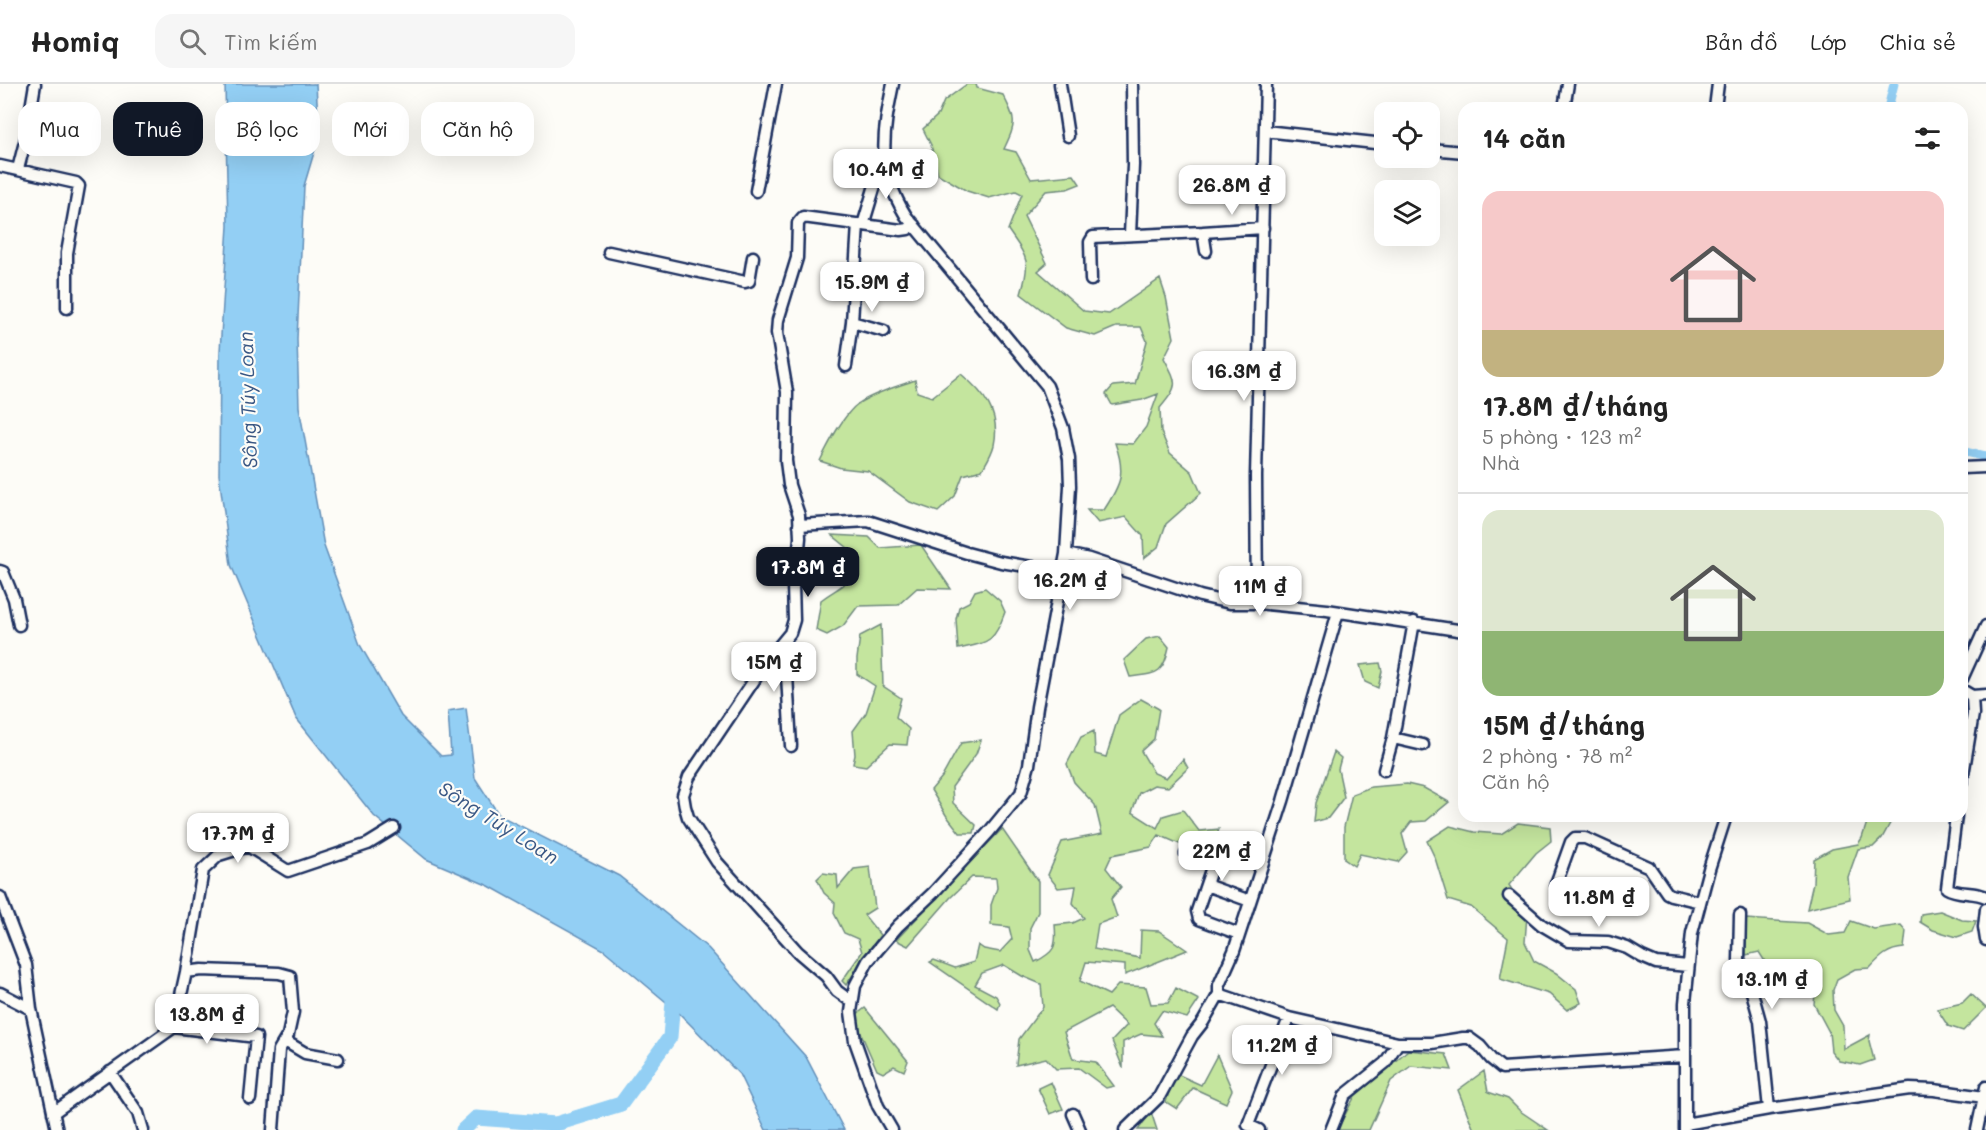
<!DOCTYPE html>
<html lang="vi">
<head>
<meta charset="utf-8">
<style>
	:root { --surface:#fff; --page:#f6f6f6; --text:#222; --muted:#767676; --line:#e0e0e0; --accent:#111827 }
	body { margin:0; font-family:Mali,sans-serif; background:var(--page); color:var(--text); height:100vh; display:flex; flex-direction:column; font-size:22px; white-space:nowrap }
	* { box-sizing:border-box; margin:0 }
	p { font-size:20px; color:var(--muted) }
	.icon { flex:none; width:33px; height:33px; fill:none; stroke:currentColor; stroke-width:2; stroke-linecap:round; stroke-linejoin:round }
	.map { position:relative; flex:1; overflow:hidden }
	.drawer { position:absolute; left:1458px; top:18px; width:510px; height:720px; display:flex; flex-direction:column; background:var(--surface); border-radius:18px; box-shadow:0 6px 24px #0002 }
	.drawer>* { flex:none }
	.top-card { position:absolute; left:18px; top:18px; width:570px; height:54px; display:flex; gap:12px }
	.fabs { position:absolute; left:1374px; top:18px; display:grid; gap:12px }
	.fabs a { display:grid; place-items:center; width:66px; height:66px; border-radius:12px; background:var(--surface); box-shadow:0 6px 24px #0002; font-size:30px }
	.price { position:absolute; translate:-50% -51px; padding:0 14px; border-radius:12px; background:#fff; color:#222; font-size:20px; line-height:39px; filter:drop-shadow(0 2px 3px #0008) }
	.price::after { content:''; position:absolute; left:50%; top:36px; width:18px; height:14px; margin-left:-9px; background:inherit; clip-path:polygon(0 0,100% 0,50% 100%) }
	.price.active { background:var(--accent); color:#fff }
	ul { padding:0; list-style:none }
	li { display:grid; align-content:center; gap:12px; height:318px; padding:0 24px }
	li+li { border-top:2px solid var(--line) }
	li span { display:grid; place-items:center; height:186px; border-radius:18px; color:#555 }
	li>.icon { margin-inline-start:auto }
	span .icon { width:108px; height:108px; fill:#fffc; stroke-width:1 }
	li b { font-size:26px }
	h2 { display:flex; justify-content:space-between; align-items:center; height:72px; padding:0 24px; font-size:26px }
	.chip { padding:0 21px; border-radius:18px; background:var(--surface); box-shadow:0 6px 24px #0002; font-size:21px; line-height:54px }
	.chip.active { background:var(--accent); color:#fff }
	header { display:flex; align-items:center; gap:36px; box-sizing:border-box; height:84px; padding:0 30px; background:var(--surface); border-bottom:2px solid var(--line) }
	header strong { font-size:28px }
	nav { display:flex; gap:33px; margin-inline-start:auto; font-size:21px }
	.search { width:420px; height:54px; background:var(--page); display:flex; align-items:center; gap:15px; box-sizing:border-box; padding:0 21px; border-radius:18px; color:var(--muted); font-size:22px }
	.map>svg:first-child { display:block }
	.green { fill:#c4e59e; stroke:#708a7e; stroke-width:1.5 }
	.water { fill:#93cff4; stroke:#638fb8; stroke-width:1.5 }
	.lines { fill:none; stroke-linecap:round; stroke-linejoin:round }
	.canal { stroke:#93cff4; stroke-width:9 }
	.river { stroke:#93cff4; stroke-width:15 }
	.minor-casing { stroke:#1b2f5e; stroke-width:15 }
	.minor { stroke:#fdfcf7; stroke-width:10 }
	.labels { text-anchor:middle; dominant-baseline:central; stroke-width:4.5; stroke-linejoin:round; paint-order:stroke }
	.water-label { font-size:20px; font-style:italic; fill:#395784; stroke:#fdfcf7 }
</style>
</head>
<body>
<header>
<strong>Homiq</strong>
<div class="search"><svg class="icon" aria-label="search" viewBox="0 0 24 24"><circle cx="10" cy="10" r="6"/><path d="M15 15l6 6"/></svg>Tìm kiếm</div>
<nav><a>Bản đồ</a><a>Lớp</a><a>Chia sẻ</a></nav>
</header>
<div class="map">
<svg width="1986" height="1046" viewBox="0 0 1986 1046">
	<rect width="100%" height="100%" fill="#fdfcf7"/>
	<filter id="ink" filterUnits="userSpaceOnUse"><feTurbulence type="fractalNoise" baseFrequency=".0167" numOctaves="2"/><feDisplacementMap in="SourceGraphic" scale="12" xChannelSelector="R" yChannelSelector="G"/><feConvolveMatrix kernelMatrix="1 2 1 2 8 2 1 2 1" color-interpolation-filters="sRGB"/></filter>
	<g filter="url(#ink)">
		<path class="green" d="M967 0H976L977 4 1003 11C1017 38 1016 39 1004 65L1016 68 1031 95 1074 91 1080 100 1067 105 1046 107 1024 132 1047 179 1038 187 1084 227 1109 230 1160 195 1166 213 1174 254 1164 274C1178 300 1179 301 1160 324L1161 348 1170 369 1192 388 1201 409 1166 440 1158 463 1144 474 1143 452 1126 433 1098 439 1087 426H1104C1121 400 1126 389 1115 359L1133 360 1146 343 1158 310 1142 316 1112 321 1106 310 1113 302 1135 300 1147 257 1141 243H1116L1095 252 1066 244 1021 210C1031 176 1028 175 1008 146L1022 110 1016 107 989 114 967 107 938 90 931 61 923 45 938 31 944 17Z
			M961 290C984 309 1001 329 994 361 992 370 986 379 982 386L963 391 955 412 938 428 910 418 868 387 841 384 820 377C828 361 844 329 859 319 876 308 896 303 915 296L917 308 932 313Z
			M832 451 869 453 880 464 921 461 951 505 917 504 898 521 858 522 843 542 827 551 816 546 821 516C846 497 851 505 853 468Z
			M985 504 1000 517 1005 528C994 559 989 558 958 565L956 535 959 523 969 518 975 507Z
			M881 541 883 602 901 614 896 633 909 645 907 661 890 660 866 682 853 680 855 671 853 647 866 629 875 602 857 590V575L860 552Z
			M1160 552 1169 563C1163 592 1156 589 1130 593L1124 576 1146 555Z
			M1380 579 1382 587 1378 604 1365 598 1360 581Z
			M1141 615 1159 625 1154 655 1141 667 1154 689 1166 694 1183 675 1188 684 1168 703 1154 701 1139 709 1132 728 1157 744 1163 732 1183 726 1199 747 1219 745 1213 765 1200 769 1159 751 1151 763 1112 771 1106 784 1121 803 1111 815 1117 833 1098 840 1094 865 1140 874 1141 846 1159 847 1187 866 1125 891V881L1086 878 1080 897 1109 911 1118 901 1146 903 1151 920 1168 919 1176 904 1199 916 1187 934 1162 927 1154 939 1162 952 1141 950 1123 958V984L1112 957 1127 941 1109 924 1064 948 1073 975 1096 978 1114 1002 1106 1004 1079 984 1056 985 1046 974 1016 981 1019 955 1043 923 1041 900 1022 892 1004 881 982 889 975 901 996 912 1000 919 998 925 930 878 934 876 955 884 974 878 978 861 984 865 1000 868 1012 855 1009 843 991 841V821L997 804 996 794 972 793 950 814 908 862 896 856 1002 745 1038 797V828L1030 844V866L1035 878C1055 868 1057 863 1055 841L1073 839 1084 834 1073 819 1076 802 1058 804 1048 791 1062 758 1102 750 1095 721 1074 698 1067 680 1081 653 1094 647 1095 670 1106 673 1119 631Z
			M981 656 976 670 952 703 953 719 976 741 974 749H960L946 731 931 706 942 693 961 659Z
			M1334 668 1341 674 1338 685 1344 713 1328 734 1314 738 1316 719Z
			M1407 700 1424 704 1449 718 1426 737 1411 738 1402 750 1407 768 1398 778 1360 770 1354 782 1344 775V743L1352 710 1371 703Z
			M1869 732H1894L1882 754 1873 763 1858 765 1848 793 1850 815 1807 825 1813 799 1814 775 1832 765 1858 760 1862 754Z
			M1518 739 1550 743 1551 757 1536 769 1509 801 1527 830 1525 858 1534 877 1556 889 1576 905 1581 919 1567 926 1549 910 1500 895 1508 854 1471 823 1448 816 1435 774 1427 757 1450 742 1474 748 1501 750Z
			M870 783 875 824 864 831 880 851 846 901 842 897 862 868 858 855 844 849 834 829 835 819 824 809 817 795 823 789 837 791 838 804 854 785Z
			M1940 827 1962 836 1976 837 1972 848 1957 853 1933 846 1920 838 1921 830Z
			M1746 835 1807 839 1829 851 1845 849 1851 837 1874 845 1901 841 1906 847 1904 864C1888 865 1880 873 1870 884L1855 885 1837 895 1833 906 1834 926 1843 942 1844 965 1870 951 1869 957 1874 976 1860 981 1839 977 1831 967 1829 948 1814 920 1816 900 1806 888H1786L1766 891V879L1759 868 1746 871Z
			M1971 910 1986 924 1963 947 1948 942 1937 925 1962 919Z
			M865 924 908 977 904 987 894 982 883 989 877 986 860 947 856 931Z
			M1408 966 1446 970 1452 986 1411 982 1391 997 1369 1046H1337L1355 1012Z
			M1217 971 1232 1006 1226 1019 1193 1004 1177 1025 1166 1018 1171 1001 1179 991 1201 1001Z
			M1484 987 1488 1008 1508 1015 1520 1027 1548 1046H1474L1458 1006Z
			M1051 998 1063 1025 1050 1030 1038 1004Z
			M1151 1028 1157 1046H1138Z"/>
		<path class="water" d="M225 0H316L319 52 304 102 297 255 299 323 324 462 360 561 401 632 441 672 451 671 448 627 466 624 475 694 499 731 619 792 708 864 806 973 844 1046H766L739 990 678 928 604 866 489 802 426 775 374 732 296 634 231 481 219 391 220 267 228 142Z"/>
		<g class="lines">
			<path class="canal" d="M1888 24 1894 0
				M1962 367 1986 373"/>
			<path class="river" d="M463 1046 476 1034 556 1040 621 1020 670 953 674 905"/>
			<g class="minor-casing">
				<path id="minor" d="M1060 0 1068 52
					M1564 24 1568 0
					M1715 24 1718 0
					M1265 47 1384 60
					M1430 65 1464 68
					M0 82 76 99 79 102 67 169V224
					M18 85 26 54 35 0
					M756 107 776 0
					M863 141 883 75
					M1203 148 1263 144
					M1130 151 1133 81 1132 0
					M609 168 745 198 749 197 753 173
					M1091 196 1090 158 1093 153 1203 148 1206 167
					M852 238 884 247
					M846 282 852 238 858 140
					M1962 384 1986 383
					M799 441 868 437 967 469 1001 478 1044 485H1063
					M1066 470 1089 475 1200 512 1230 519H1257L1327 526 1464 547
					M0 487 3 488 14 515 19 541
					M1257 519 1256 392 1266 0
					M785 555 791 662
					M1962 595 1986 542
					M1962 606 1972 612 1986 611
					M1393 654 1423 661
					M1384 686 1393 654 1414 538
					M1962 697 1973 630 1972 612
					M1956 732 1947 804C1958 811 1974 807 1986 813
					M1186 770 1210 779 1212 783 1197 827 1199 835 1239 850
					M1556 800 1571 758 1575 754H1585L1649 783 1667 809 1671 811 1700 818
					M1206 801 1250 817
					M1509 812 1542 841 1569 857 1608 858 1627 864 1642 873 1656 879 1688 882
					M0 813 26 881 31 925 57 1046
					M1986 825 1984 843 1986 856
					M1740 831 1739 876 1750 901 1760 937 1769 1025
					M186 888 202 886 279 889 290 892 293 928 288 951 279 966 273 1046
					M0 909 31 925
					M1219 910 1289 934 1398 959H1432L1463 954H1469L1480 962 1491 975 1502 984 1685 972
					M852 918 837 907 826 892 798 868 717 778 688 733 685 723 683 711 689 693 767 577 790 549 794 536 793 500 797 484 800 454 799 431 789 401 786 377 787 308 777 249 778 236 797 174 798 139 803 133 901 146 908 145 914 141
					M174 943 186 888 203 786 219 771 248 762 288 787 368 760 394 744
					M285 957 305 969 338 975
					M110 988 138 1029 143 1046
					M53 1029 174 943 256 953 250 1015
					M1073 1030 1080 1046
					M1685 1040 1769 1025 1910 1005 1934 1006 1984 1013
					M892 1046 878 1022 855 957 851 928 855 902 868 877 898 842 933 809 989 748 1021 709 1029 681 1037 623 1066 470 1070 402 1069 375 1063 344 1047 302 906 132C877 84 882 53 893 0
					M1125 1046 1159 1013 1192 952 1203 938 1219 910V901L1234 867 1283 717 1338 528
					M1259 1046 1248 1041 1289 934
					M1331 1046 1345 1011 1385 979 1398 959
					M1685 1046V919L1692 849 1709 785 1726 732
					M1977 1046 1986 1003"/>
			</g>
			<use href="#minor" class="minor"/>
		</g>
	</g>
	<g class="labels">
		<g class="water-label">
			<text transform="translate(247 316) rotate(-92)">Sông Túy Loan</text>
			<text transform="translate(499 738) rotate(32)">Sông Túy Loan</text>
		</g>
	</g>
</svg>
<div class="fabs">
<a><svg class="icon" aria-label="locate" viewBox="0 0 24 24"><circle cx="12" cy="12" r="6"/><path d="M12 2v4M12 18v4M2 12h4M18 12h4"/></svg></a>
<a><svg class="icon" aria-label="layers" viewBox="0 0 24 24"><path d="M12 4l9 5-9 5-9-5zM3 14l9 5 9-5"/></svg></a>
</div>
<b class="price" style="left:886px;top:116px">10.4M ₫</b>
<b class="price" style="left:1232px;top:132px">26.8M ₫</b>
<b class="price" style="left:872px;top:229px">15.9M ₫</b>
<b class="price" style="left:1244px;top:318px">16.3M ₫</b>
<b class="price active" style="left:808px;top:514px">17.8M ₫</b>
<b class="price" style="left:1070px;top:527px">16.2M ₫</b>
<b class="price" style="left:1260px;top:533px">11M ₫</b>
<b class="price" style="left:774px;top:609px">15M ₫</b>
<b class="price" style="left:238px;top:780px">17.7M ₫</b>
<b class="price" style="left:1222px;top:798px">22M ₫</b>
<b class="price" style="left:1599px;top:844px">11.8M ₫</b>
<b class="price" style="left:1772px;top:926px">13.1M ₫</b>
<b class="price" style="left:207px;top:961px">13.8M ₫</b>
<b class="price" style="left:1282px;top:992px">11.2M ₫</b>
<div class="top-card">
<a class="chip">Mua</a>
<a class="chip active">Thuê</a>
<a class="chip">Bộ lọc</a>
<a class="chip">Mới</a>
<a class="chip">Căn hộ</a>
</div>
<section class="drawer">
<h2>14 căn<svg class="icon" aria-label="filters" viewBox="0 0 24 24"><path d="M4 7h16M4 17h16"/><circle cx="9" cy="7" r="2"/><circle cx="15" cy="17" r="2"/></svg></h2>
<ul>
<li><span style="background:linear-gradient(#f6c9c9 75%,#c2b280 0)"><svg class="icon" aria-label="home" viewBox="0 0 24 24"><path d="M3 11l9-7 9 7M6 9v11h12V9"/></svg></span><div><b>17.8M ₫/tháng</b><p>5 phòng · 123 m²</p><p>Nhà</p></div></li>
<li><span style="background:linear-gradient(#dfe7d0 65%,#8fb573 0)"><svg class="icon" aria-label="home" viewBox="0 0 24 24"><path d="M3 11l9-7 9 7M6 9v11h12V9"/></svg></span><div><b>15M ₫/tháng</b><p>2 phòng · 78 m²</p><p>Căn hộ</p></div></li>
</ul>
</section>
</div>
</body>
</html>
